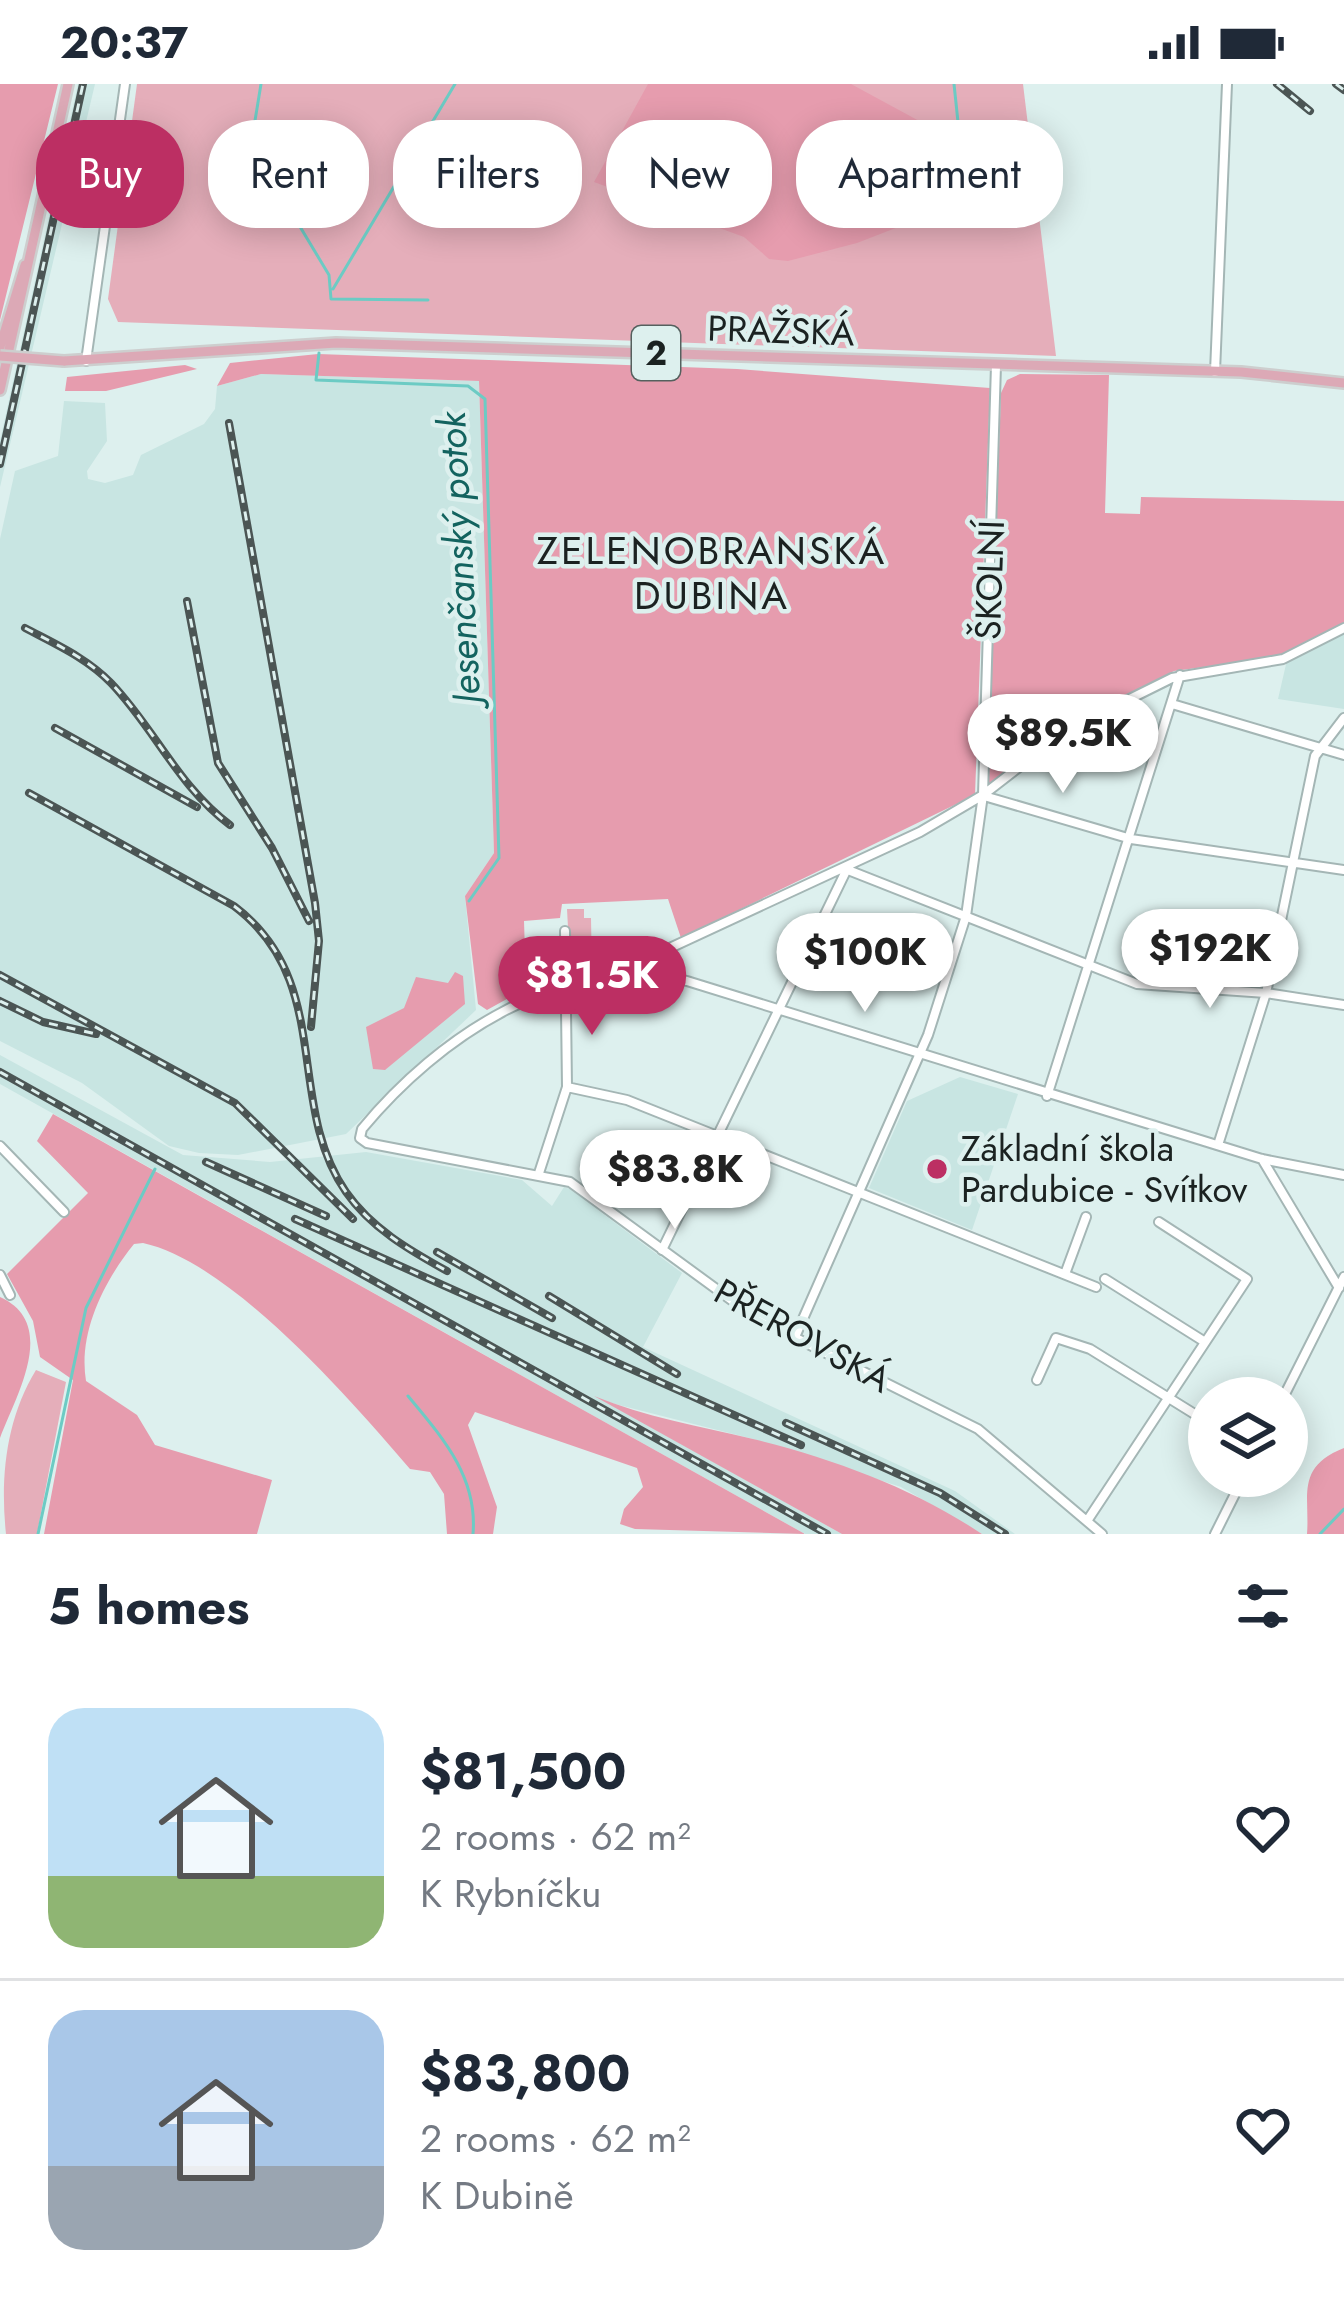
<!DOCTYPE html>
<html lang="en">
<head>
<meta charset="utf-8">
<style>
	:root { --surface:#fff; --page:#f2f2f3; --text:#1f2937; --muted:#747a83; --line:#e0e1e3; --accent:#bc2f63 }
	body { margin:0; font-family:Jost,sans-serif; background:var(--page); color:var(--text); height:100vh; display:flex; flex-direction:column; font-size:45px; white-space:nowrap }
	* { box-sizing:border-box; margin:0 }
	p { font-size:39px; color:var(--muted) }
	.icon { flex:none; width:66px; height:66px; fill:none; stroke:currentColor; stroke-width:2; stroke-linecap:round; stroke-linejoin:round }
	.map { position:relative; height:1450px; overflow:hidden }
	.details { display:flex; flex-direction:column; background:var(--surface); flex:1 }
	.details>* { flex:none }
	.guide { position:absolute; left:36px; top:36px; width:1272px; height:108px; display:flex; gap:24px }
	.fabs { position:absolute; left:1188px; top:1293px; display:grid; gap:24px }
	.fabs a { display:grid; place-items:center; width:120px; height:120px; border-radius:50%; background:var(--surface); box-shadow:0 6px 30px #0003; font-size:60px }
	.price { position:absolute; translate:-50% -102px; padding:0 27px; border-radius:42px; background:#fff; color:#222; font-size:39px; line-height:78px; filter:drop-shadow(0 3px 6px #0008) }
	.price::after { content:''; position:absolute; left:50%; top:72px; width:36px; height:27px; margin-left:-18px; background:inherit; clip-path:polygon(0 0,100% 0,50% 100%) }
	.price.selected { background:var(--accent); color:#fff }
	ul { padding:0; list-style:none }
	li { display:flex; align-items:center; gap:36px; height:300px; padding:0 48px }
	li+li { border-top:3px solid var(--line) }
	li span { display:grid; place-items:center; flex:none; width:336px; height:240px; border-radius:36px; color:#555 }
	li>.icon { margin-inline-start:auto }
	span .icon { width:144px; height:144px; fill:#fffc; stroke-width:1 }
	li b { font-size:51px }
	h2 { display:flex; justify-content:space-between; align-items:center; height:144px; padding:0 48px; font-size:51px }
	.chip { padding:0 42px; border-radius:48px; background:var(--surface); box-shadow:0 6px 30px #0003; font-size:42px; line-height:108px }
	.chip.selected { background:var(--accent); color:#fff }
	.status { display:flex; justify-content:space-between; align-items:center; height:84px; padding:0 60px; background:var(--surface); direction:ltr }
	.status svg { height:33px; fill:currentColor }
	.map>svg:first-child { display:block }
	.built { fill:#c8e5e2 }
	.green { fill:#e5aeba }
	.forest { fill:#e69cae }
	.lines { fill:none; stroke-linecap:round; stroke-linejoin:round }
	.stream { stroke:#6ccbc4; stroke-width:3 }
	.minor-casing { stroke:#a4b6b5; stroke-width:12 }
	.major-casing { stroke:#cdcece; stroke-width:14 }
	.minor { stroke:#fff; stroke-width:8 }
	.major { stroke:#dca9b6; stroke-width:9 }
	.rail-casing { stroke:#4b5554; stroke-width:8 }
	.rail { stroke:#ddf0ee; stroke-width:3; stroke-dasharray:9; stroke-linecap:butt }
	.major-bridge-casing { stroke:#cdcece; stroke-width:14; stroke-linecap:butt }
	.major-bridge { stroke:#dca9b6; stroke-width:9 }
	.poi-dot { fill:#bc2f63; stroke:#ddf0ee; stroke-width:4.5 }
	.labels { text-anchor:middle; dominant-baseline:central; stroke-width:9; stroke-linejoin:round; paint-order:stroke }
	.shield { fill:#ddf0ee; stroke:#55605e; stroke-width:3 }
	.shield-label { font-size:33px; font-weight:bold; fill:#1b2221 }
	.street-label { font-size:36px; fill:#1b2221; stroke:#ddf0ee }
	.poi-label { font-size:36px; fill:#1b2221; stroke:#ddf0ee; text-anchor:start }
	.neighbourhood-label { font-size:39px; letter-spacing:3px; fill:#1b2221; stroke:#ddf0ee }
	.water-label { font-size:39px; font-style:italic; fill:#13635f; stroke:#ddf0ee }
</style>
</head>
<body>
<div class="status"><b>20:37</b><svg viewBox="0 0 49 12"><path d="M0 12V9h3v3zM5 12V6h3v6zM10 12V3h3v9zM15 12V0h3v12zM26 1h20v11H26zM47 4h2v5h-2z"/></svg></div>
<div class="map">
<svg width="1344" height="1450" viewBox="0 0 1344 1450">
	<rect width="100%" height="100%" fill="#ddf0ee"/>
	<path class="built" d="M78 0H95L0 403V357Z
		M261 290 479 297 494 769 465 812 476 926 346 1050 238 1071 199 1069 169 1062 82 999 0 957V455L15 387 58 372 64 317 105 319 107 357 87 387 88 395 105 399 133 391 141 371 204 340 215 325 217 302Z
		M1339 549 1344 550V625L1278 615 1287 576Z
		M0 971 183 1071 270 1078 366 1068 522 1096 552 1122 564 1103 570 1105 682 1189 643 1263 955 1407 1015 1450H982L901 1403 753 1355 607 1318 842 1450H805L0 1000Z
		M960 993 1018 1010 972 1146 869 1104 907 1017Z"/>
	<path class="green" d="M137 0H1023L1056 272 118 238 108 215Z
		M567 825H584V834H591L592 892 571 899Z
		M36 1286 66 1298 37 1450H6C0 1394 6 1335 36 1286Z"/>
	<path class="forest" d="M0 0H58L0 236Z
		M648 0H851L969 64 973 114 857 159 788 177 769 175 744 153 594 98Z
		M318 270 737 285 990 304 975 711 681 854 668 815 562 820 560 834 524 837 526 899H553L523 906 487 926 478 920 465 812 494 769 479 297 261 290 217 302 230 279Z
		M185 281 197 285 106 307H65L67 293Z
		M1020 290 1109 291 1105 429 1140 430 1141 413 1344 417V542L1288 572 1174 587 1064 644 987 703 1001 309 1007 296Z
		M455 888 463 892 465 920 385 986 373 985 366 943 404 924 416 893 448 899Z
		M53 1030 805 1450 635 1445 620 1440 624 1425 643 1403 637 1384 475 1328 468 1341 497 1423 493 1450H447L444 1410 430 1388 410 1385C351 1316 231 1178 143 1159L134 1160C104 1197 78 1249 86 1297L137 1331 155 1361 272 1396 257 1450H44L73 1296 40 1273 33 1237 7 1190 88 1109 37 1057Z
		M0 1213C60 1240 15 1313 0 1354Z
		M594 1312C645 1333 699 1342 753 1355 834 1375 913 1404 982 1450H842Z
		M1344 1364V1450H1307C1310 1413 1295 1383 1344 1364Z"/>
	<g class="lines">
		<path class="stream" d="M261 0 251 61 329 191 331 215 428 216
			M954 0 958 38
			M333 205 455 0
			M319 269 316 296 468 302 485 315 499 774 469 817
			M408 1312C442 1353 478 1393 473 1450
			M38 1450 86 1224 155 1085
			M1320 1450 1344 1425"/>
		<g class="minor-casing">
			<path id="minor" d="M86 277 125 0
				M1215 288 1227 0
				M1172 620 1344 671
				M984 712 1131 755 1344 786
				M848 786 1137 900 1266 909 1344 921
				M657 892 659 869 920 748 983 711 1067 646 1172 594 1283 575 1344 544
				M595 898 599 865 652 863 659 869
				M567 1003 627 1016 1096 1203
				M1047 1012 1180 591
				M1218 1061 1266 909 1315 672 1344 634
				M0 1062 64 1128
				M1262 1075 1339 1204
				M539 1089 567 1003 565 847
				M662 1166 846 787
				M1065 1190 1086 1133
				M0 1191 10 1211
				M1105 1195 1205 1258
				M795 1253 928 951 966 832 983 711 996 281
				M1037 1296 1056 1254 1090 1265 1209 1339
				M1283 1314 1344 1193
				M1087 1437 1247 1195 1159 1138
				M1102 1450 978 1345 756 1234 570 1098 367 1059 360 1054 362 1045C438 953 562 869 687 897L1262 1075 1344 1091
				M1215 1450 1244 1392"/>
		</g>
		<g class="major-casing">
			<path id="major" d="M0 263 25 181
				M64 277 336 259 1241 288 1344 299
				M0 306 68 0"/>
		</g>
		<use href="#minor" class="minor"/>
		<use href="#major" class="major"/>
		<g class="rail-casing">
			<path id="rail" d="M1277 0 1310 27
				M1336 0 1344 6
				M229 339 315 819 319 857 311 943
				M0 380 83 0
				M187 517 218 679 272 764 309 837
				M25 544C55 560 87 574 111 599 155 645 178 702 230 741
				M55 644 197 723
				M29 709 234 822C335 898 284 1018 346 1108 371 1144 409 1166 447 1187
				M0 891 235 1019 353 1135
				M0 917 43 938 96 950
				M0 988 827 1450
				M206 1078 326 1132
				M295 1135 801 1361
				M437 1168 552 1234
				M549 1212 677 1290
				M786 1339 940 1409 1005 1450"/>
		</g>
		<use href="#rail" class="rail"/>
		<g class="major-bridge-casing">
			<path id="major-bridge" d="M0 272 64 277"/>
		</g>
		<use href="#major-bridge" class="major-bridge"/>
	</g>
	<circle class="poi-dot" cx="937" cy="1085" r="12"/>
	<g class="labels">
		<rect class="shield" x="632" y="242" width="48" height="54" rx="9"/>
		<g class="shield-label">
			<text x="656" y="269">2</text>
		</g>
		<g class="street-label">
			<text transform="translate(781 246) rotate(2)">PRAŽSKÁ</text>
			<text transform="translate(989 496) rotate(-88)">ŠKOLNÍ</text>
			<text transform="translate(803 1251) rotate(29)">PŘEROVSKÁ</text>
		</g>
		<g class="poi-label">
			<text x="961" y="1064">Základní škola<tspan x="961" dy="41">Pardubice - Svítkov</tspan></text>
		</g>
		<g class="neighbourhood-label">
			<text x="712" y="466">ZELENOBRANSKÁ<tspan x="712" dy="45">DUBINA</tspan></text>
		</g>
		<g class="water-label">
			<text transform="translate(459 474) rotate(-93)">Jesenčanský potok</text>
		</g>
	</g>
</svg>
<div class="fabs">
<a><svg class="icon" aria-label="layers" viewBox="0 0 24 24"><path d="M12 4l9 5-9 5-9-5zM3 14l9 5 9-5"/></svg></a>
</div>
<b class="price" style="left:1063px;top:712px">$89.5K</b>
<b class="price" style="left:1210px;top:927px">$192K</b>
<b class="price" style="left:865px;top:931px">$100K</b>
<b class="price selected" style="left:592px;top:954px">$81.5K</b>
<b class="price" style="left:675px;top:1148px">$83.8K</b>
<div class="guide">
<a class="chip selected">Buy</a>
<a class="chip">Rent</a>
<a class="chip">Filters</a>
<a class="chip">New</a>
<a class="chip">Apartment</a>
</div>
</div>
<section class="details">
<h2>5 homes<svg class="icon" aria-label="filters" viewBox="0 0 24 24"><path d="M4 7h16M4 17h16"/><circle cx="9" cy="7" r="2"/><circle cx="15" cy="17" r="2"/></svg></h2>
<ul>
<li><span style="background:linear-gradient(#bfe0f5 70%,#8fb573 0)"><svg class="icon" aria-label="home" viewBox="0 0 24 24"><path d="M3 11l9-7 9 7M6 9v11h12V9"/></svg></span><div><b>$81,500</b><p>2 rooms · 62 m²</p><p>K Rybníčku</p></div><svg class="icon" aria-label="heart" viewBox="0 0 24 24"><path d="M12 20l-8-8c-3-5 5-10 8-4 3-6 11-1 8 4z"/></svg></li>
<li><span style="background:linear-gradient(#a9c7e8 65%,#9aa5b1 0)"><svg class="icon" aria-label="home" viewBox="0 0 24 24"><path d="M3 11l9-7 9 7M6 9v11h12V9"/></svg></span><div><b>$83,800</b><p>2 rooms · 62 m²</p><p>K Dubině</p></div><svg class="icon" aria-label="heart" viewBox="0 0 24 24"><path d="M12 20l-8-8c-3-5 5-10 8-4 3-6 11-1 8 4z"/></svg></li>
</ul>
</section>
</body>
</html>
